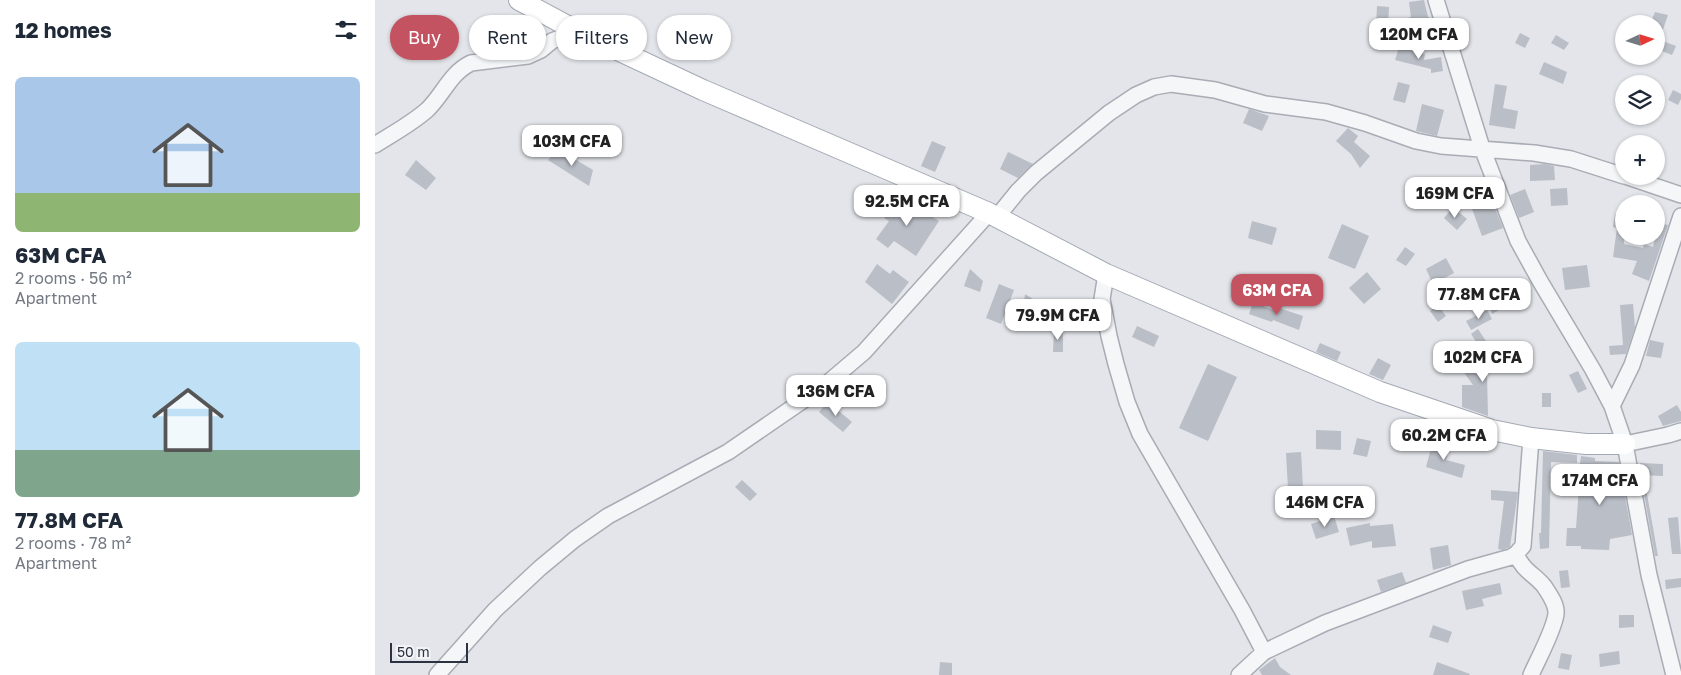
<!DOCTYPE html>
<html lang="en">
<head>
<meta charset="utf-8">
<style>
	:root { --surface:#fff; --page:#f6f6f7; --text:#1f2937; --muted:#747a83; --accent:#c35360 }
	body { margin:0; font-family:"Golos Text",sans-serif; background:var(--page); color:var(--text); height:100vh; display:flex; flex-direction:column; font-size:19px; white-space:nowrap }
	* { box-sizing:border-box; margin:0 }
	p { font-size:16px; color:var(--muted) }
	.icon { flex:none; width:28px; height:28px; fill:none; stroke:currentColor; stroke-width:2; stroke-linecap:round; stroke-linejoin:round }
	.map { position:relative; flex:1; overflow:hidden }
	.details { display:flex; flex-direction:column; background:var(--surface); width:375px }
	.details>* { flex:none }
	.guide { position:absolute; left:15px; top:15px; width:475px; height:45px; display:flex; gap:10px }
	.needle { width:32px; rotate:86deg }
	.tools { position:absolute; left:1240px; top:15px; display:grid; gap:10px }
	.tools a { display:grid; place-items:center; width:50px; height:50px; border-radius:50%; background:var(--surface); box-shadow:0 1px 4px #0004; font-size:25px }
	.scale { position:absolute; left:15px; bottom:12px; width:78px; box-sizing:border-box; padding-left:5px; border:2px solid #2c3340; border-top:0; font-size:14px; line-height:18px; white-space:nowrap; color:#2c3340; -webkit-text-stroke:4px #f2f4f7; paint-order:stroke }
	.price { position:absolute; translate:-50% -42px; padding:0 11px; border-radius:10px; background:#fff; color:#222; font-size:16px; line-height:32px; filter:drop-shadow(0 1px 2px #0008) }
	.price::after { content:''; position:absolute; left:50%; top:30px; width:15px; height:11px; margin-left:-8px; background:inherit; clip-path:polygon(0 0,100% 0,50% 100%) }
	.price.current { background:var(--accent); color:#fff }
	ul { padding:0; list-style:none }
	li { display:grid; align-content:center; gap:10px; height:265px; padding:0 15px }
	li span { display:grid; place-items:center; height:155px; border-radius:8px; color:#555 }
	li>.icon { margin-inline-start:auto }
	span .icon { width:90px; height:90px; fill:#fffc; stroke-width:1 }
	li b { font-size:21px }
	h2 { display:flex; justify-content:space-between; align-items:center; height:60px; padding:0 15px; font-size:21px }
	.tag { padding:0 18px; border-radius:22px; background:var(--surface); box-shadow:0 1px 4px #0004; font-size:18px; line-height:45px }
	.tag.current { background:var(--accent); color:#fff }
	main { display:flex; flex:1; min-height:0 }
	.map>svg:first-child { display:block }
	.building { fill:#babec6; fill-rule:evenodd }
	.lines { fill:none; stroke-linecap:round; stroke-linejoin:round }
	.minor-casing { stroke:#a8acb4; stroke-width:18 }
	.major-casing { stroke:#a3a9b4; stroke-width:22 }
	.minor { stroke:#f5f6f8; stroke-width:15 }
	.major { stroke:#fff; stroke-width:20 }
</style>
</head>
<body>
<main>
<section class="details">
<h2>12 homes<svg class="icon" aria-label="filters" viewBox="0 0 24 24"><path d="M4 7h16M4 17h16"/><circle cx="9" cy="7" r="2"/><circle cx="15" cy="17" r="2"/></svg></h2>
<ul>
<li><span style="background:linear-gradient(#a9c7e8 75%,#8fb573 0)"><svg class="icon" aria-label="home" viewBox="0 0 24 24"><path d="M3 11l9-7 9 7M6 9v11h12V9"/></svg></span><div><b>63M CFA</b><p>2 rooms · 56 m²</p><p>Apartment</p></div></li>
<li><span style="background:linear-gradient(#bfe0f5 70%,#7fa58c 0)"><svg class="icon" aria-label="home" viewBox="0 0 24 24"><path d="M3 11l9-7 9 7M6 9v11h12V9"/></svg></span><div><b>77.8M CFA</b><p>2 rooms · 78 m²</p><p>Apartment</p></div></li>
</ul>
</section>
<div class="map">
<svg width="1306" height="675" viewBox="0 0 1306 675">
	<rect width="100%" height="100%" fill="#e3e5ea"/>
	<path class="building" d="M1049 0 1053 17H1054V32H1028L1032 18 1036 17 1034 2Z
		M1002 6 1014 7 1013 26H1001Z
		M1280 12 1293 15 1283 44 1281 24H1275Z
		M1145 33 1155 38 1150 48 1140 43Z
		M1181 35 1194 43 1189 50 1176 43Z
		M1285 40 1301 46 1297 55 1282 49Z
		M1024 47 1050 54 1049 60 1066 57 1068 71 1056 73V69L1020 60Z
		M1169 62 1192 72 1188 84 1164 74Z
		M1023 82 1035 85 1030 103 1018 100Z
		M1120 84 1132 86 1128 108 1143 111 1140 129 1114 125Z
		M1298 90 1306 94V99L1303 105 1293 100Z
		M1047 104 1069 110 1062 136 1041 131Z
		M874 109 894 116 887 131 868 123Z
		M973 128 983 136 979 142 995 156 985 168 976 154 961 141Z
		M557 141 571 147 560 172 546 166Z
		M183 149 218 170 214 186 173 160Z
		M633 152 658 164 643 178 625 169Z
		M41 160 61 178 51 190 30 175Z
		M1170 164 1179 166 1180 180 1155 181V165Z
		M1064 186 1075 191 1070 204 1058 193Z
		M1192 188 1193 205 1176 206 1175 189Z
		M1150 189 1159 212 1144 218 1135 195Z
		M524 196 548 214 550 212 564 221 541 256 519 241 513 248 501 239 514 221 509 218Z
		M1116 198 1128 228 1107 236 1096 206Z
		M1078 207 1092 219 1082 230 1069 218Z
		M1240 214 1249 215V244L1268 248 1269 244 1278 247 1284 223 1293 225 1274 281 1257 274 1262 261 1238 257 1242 228 1238 227Z
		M877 221 902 228 897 245 873 238Z
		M967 224 994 236 980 269 953 258Z
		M1030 247 1040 254 1031 266 1021 260Z
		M1071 258 1079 273 1058 284 1051 269Z
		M502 264 515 274 518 270 534 282 517 304 490 282Z
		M1212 265 1215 287 1190 290 1187 268Z
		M595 269 608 281 605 292 589 286Z
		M992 272 1006 289 989 304 974 288Z
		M1125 278 1138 302 1117 314 1110 287Z
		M624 284 639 290 626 324 611 318Z
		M650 294 667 305 663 319 648 309Z
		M878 302 903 312 904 308 928 316 924 330 898 320 897 322 874 314Z
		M1258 304 1260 327 1251 354 1235 355 1234 346 1248 345 1245 305Z
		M1063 305 1071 316 1063 322 1055 311Z
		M1112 310 1117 319 1096 330 1091 321Z
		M762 326 784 336 779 347 757 337Z
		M1103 329 1113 344 1106 349 1096 334Z
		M679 330H688V352H678Z
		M1275 340 1289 343 1286 358 1271 356Z
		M945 343 966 352 962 361 941 352Z
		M1142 353 1145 362 1112 374 1113 416 1087 407V385H1098L1088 371 1130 354 1131 357Z
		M1003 358 1016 365 1008 380 994 374Z
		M833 364 862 377 833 441 804 428Z
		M1203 371 1212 389 1203 393 1194 375Z
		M1167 393H1176V407H1167Z
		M453 402 477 422 468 432 444 412Z
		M1302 405 1306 412V421L1288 426 1283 416Z
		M941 430 966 431V450L941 449Z
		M982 438 996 441 992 457 978 454Z
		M1058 441 1075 446 1071 460 1090 465 1087 478 1051 467Z
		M1168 451 1202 455V463L1176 462 1174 548 1165 549 1164 533H1166Z
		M926 452 928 488 913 489 911 453Z
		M1206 456 1220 458V461L1244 462 1257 535 1235 539 1234 550 1206 549V546H1191L1192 528H1201L1204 487H1202ZM1218 472 1240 473 1244 495 1216 492Z
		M1265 463 1288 464V476L1265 475Z
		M1266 477H1269L1283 556H1280Z
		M367 480 382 494 375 501 360 487Z
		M1116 490 1143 492 1135 547 1128 550 1123 549 1129 501 1116 500Z
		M959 516 964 532 941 539 936 524Z
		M1303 517 1306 554H1297L1293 518Z
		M995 523V526L1018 524 1021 546 997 548V541L975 546 971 528Z
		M1073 545 1076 565 1058 570 1055 548Z
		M1193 570 1195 587 1186 588 1184 571Z
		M1027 572 1031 583 1006 592 1002 580Z
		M1306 578V587L1291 589 1290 580Z
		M1125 583 1127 594 1107 599 1109 606 1091 610 1087 591Z
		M1244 615H1259V627L1244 628Z
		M1058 625 1077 632 1073 643 1054 637Z
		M1244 651 1245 664 1225 667 1224 654Z
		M1186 653 1197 655 1194 670 1183 668Z
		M900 658 905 667 916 675H887L884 670Z
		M565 662 577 663V675H564Z
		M1062 662 1095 674 1094 675H1058Z"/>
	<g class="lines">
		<g class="minor-casing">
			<path id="minor" d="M1061 0 1107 148 1143 241 1165 281 1218 370 1237 406 1250 444 1274 575 1299 675
				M0 145C17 134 36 124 52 110 68 95 75 73 96 63L153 56 166 50 177 41 202 31
				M1250 176 1306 195
				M622 217 643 191 661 173 734 113 761 95 779 87 796 84 840 90 890 104 951 112 990 123 1041 141 1066 146 1159 153 1196 159 1249 176
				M731 274 727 299 734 336 741 364 752 402 765 434 867 610 889 652
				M1237 406 1257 365 1306 216
				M1250 444 1293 435 1306 431
				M1141 554C1149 572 1158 573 1169 586 1174 594 1182 604 1181 614 1179 630 1163 659 1156 675
				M62 675 120 610 165 568 200 539 233 516 353 452 449 386 489 352 614 213
				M864 675 889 652 950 623 1093 569 1136 557 1141 554 1148 546 1156 438"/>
		</g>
		<g class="major-casing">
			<path id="major" d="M144 0 202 31 328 90 614 213 731 274 1005 392 1117 430 1156 438 1211 444H1250"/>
		</g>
		<use href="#minor" class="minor"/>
		<use href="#major" class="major"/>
	</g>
</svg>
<div class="tools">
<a><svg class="needle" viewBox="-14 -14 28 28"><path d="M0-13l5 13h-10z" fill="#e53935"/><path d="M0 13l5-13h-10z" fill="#747a83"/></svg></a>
<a><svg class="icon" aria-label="layers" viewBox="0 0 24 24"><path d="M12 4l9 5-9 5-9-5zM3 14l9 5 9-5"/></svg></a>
<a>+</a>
<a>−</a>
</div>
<div class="scale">50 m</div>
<b class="price" style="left:1044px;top:60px">120M CFA</b>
<b class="price" style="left:197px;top:167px">103M CFA</b>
<b class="price" style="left:1080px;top:219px">169M CFA</b>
<b class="price" style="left:532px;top:227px">92.5M CFA</b>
<b class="price current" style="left:902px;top:316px">63M CFA</b>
<b class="price" style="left:1104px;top:320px">77.8M CFA</b>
<b class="price" style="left:683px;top:341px">79.9M CFA</b>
<b class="price" style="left:1108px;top:383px">102M CFA</b>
<b class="price" style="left:461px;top:417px">136M CFA</b>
<b class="price" style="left:1069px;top:461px">60.2M CFA</b>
<b class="price" style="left:1225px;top:506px">174M CFA</b>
<b class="price" style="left:950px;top:528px">146M CFA</b>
<div class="guide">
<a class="tag current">Buy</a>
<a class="tag">Rent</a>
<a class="tag">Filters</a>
<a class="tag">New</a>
</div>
</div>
</main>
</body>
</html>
